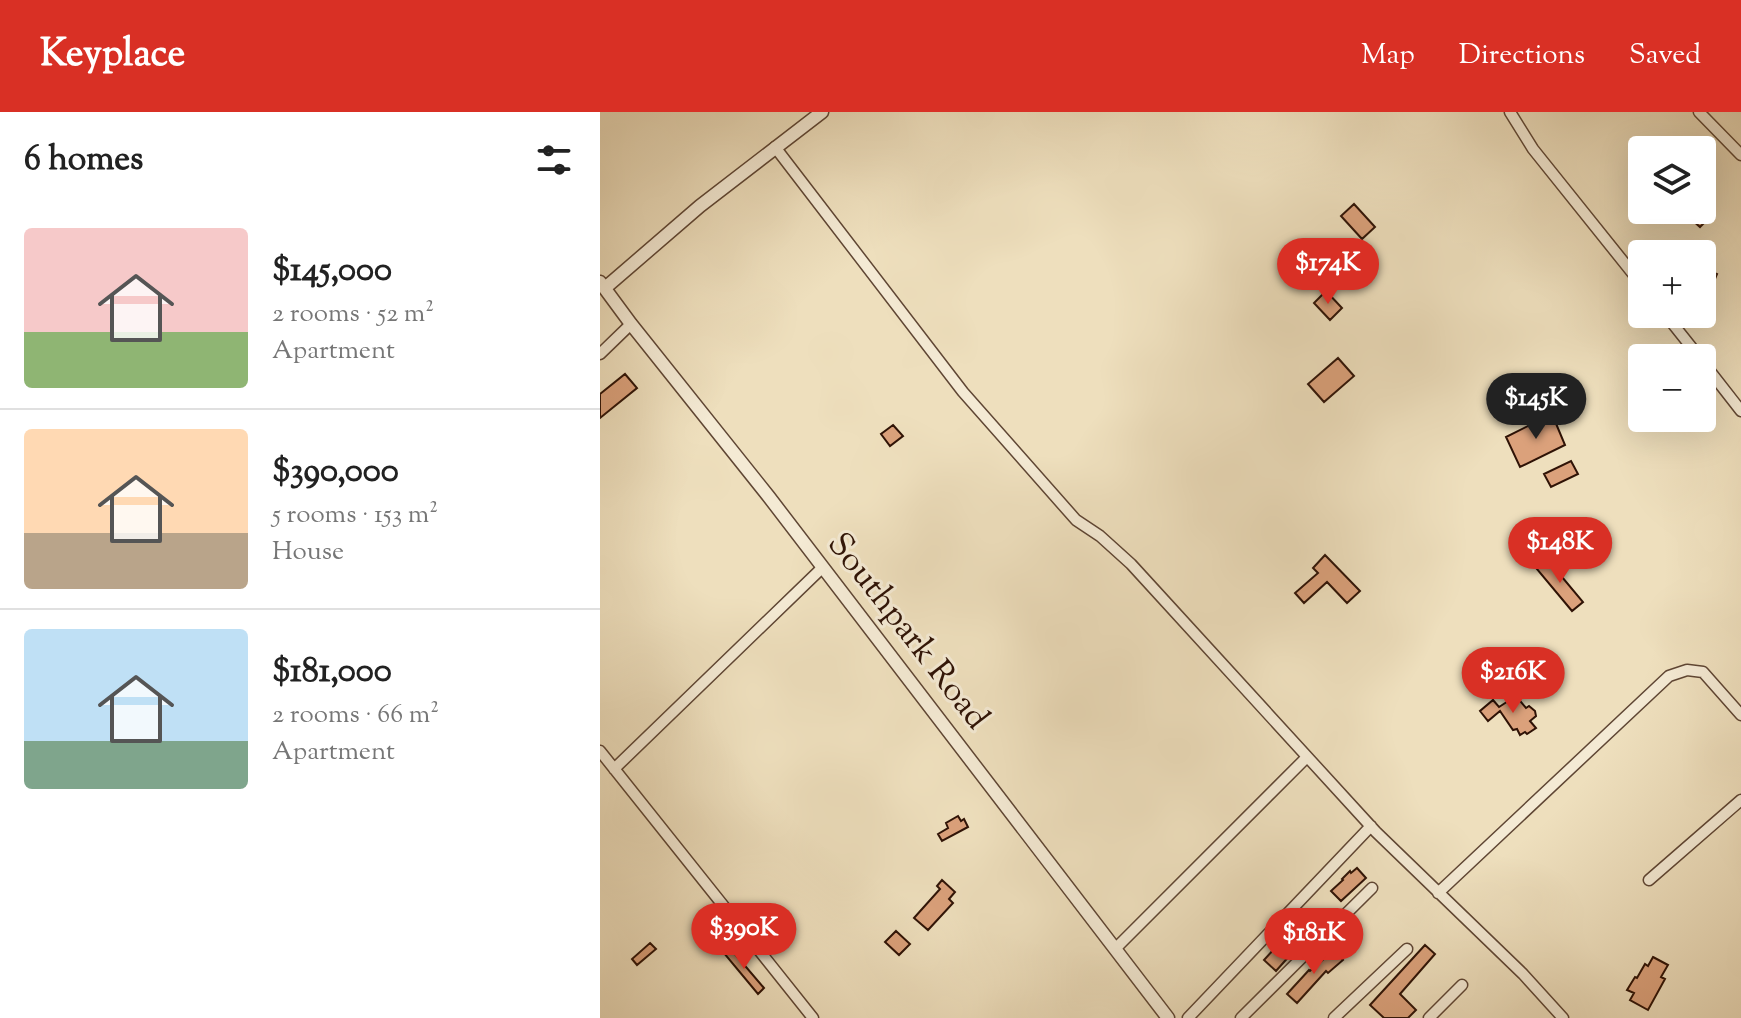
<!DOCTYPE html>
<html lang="en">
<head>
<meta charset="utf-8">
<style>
	:root { --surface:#fff; --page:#f2f2f2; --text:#222; --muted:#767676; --line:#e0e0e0; --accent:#d93025 }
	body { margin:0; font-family:"Sorts Mill Goudy",serif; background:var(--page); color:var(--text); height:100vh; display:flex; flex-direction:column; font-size:30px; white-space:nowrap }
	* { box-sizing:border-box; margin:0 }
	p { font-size:26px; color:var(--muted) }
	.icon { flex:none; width:44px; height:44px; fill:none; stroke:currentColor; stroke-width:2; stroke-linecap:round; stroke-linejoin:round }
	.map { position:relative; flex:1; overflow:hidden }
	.drawer { display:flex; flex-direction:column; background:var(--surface); width:600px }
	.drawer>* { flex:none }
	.tools { position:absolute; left:1028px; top:24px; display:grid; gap:16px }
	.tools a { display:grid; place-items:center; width:88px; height:88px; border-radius:8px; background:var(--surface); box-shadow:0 8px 32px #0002; font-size:40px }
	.price { position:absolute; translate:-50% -68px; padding:0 18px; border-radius:28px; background:var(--accent); color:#fff; font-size:26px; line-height:52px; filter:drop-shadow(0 2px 4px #0008) }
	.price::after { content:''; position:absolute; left:50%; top:48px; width:24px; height:18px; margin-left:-12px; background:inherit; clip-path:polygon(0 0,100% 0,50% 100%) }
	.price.current { background:#222; color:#fff }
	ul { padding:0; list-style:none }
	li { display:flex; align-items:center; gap:24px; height:200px; padding:0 24px }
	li+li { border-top:2px solid var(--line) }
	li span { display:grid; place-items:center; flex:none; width:224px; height:160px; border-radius:8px; color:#555 }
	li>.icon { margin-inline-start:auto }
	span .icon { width:96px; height:96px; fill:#fffc; stroke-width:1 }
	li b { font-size:34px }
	h2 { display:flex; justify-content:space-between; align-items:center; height:96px; padding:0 24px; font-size:34px }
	header { display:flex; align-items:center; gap:48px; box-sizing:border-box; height:112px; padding:0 40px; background:var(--accent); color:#fff }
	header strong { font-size:38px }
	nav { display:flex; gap:44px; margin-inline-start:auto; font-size:28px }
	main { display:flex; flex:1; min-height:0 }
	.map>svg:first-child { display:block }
	.building { fill:#dba17b; stroke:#2f1306; stroke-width:2 }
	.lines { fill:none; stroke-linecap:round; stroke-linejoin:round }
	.minor-casing { stroke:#5f4634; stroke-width:13 }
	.tertiary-casing { stroke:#5f4634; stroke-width:15 }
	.minor { stroke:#f4ead4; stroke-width:10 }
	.tertiary { stroke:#f4ead4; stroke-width:12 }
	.labels { text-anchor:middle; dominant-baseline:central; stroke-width:6; stroke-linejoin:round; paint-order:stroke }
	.street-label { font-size:34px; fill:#2f1306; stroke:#f4ead4 }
</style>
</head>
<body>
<header>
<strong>Keyplace</strong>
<nav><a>Map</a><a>Directions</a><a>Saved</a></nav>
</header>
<main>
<section class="drawer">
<h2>6 homes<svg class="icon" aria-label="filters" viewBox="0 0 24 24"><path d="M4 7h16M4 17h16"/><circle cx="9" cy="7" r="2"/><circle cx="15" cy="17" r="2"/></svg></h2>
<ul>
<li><span style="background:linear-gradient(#f6c9c9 65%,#8fb573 0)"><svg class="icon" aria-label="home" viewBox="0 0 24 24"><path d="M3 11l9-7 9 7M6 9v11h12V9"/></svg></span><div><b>$145,000</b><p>2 rooms · 52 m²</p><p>Apartment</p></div></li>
<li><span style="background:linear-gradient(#ffd9b3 65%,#b9a48a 0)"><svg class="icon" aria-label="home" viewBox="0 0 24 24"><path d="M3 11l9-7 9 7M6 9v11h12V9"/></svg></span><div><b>$390,000</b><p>5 rooms · 153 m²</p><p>House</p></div></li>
<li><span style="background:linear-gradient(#bfe0f5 70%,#7fa58c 0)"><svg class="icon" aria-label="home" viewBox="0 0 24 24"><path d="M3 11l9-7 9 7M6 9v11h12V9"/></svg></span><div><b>$181,000</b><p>2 rooms · 66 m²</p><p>Apartment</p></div></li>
</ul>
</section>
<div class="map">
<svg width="1141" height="906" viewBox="0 0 1141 906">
	<rect width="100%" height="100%" fill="#eedfbd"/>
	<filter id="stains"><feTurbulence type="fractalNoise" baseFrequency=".0025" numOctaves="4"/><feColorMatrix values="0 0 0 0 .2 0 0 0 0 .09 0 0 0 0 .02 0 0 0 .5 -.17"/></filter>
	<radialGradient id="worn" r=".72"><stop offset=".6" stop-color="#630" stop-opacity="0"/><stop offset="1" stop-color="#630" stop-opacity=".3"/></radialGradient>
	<path class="building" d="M754 92 775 115 762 127 741 104Z
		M1081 98H1105L1099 104 1105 110 1100 115Z
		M720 132 736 150 724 162 708 144Z
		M1102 156 1117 162 1102 198Z
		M726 179 742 196 730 208 714 191Z
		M738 246 754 264 724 290 708 272Z
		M25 262 37 276 0 306V282Z
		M952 302 965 333 920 355 906 325Z
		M293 313 303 324 290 334 281 322Z
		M971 349 978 362 951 375 944 362Z
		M725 443 760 479 747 491 727 470 704 491 695 481 718 461 713 456Z
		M947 447 983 490 972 499 936 456Z
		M916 584 926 596 929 594 935 599 936 604 930 609 936 616 927 622 925 620 920 623 917 617 913 618 900 599 888 609 880 599 893 588 899 595Z
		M358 704 361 709 364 707 368 715 342 729 338 722 348 716 346 711Z
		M757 756 766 766 741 789 731 779 743 768 742 767 750 759 751 761Z
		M342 768 355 780 349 787 353 791 328 818 314 806 340 777 337 774Z
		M296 819 310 832 299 843 285 830Z
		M687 823 699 833 676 859 664 848Z
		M50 831 56 837 37 853 32 847Z
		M825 833 835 842 800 882 816 898 808 906H784L770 893Z
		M129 835 164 876 158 882 123 840Z
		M734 838 743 848 728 861 726 859 697 891 687 882 709 858 710 859Z
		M1053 845 1068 853 1061 865 1065 867 1048 898 1030 888 1034 881 1027 878 1035 865 1037 866 1045 852 1048 854Z"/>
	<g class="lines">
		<g class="minor-casing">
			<path id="minor" d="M910 0 933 37 1042 173
				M1099 0 1141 43
				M175 35 363 280 476 408 500 424 531 452 776 720 923 862 963 906
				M1065 202 1100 246
				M0 242 31 212
				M1102 249 1141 299
				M0 639 213 906
				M14 657 222 456
				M1049 768 1141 688
				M838 781 1069 564 1087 558 1103 560 1141 603
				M516 836 706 646
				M588 906 771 714
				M641 906 772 776
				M734 906 807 837
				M829 906 862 873"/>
		</g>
		<g class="tertiary-casing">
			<path id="tertiary" d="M0 170 31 212 169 385 568 906
				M5 176 100 94 222 0"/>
		</g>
		<use href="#minor" class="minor"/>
		<use href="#tertiary" class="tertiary"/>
	</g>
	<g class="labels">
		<g class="street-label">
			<text transform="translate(307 520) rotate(52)">Southpark Road</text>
		</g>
	</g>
	<rect width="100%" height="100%" filter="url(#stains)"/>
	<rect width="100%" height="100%" fill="url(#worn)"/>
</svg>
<div class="tools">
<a><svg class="icon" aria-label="layers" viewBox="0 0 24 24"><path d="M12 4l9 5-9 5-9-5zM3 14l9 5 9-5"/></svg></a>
<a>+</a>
<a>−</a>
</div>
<b class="price" style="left:728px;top:194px">$174K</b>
<b class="price current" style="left:936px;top:329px">$145K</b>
<b class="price" style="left:960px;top:473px">$148K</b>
<b class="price" style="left:913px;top:603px">$216K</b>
<b class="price" style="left:144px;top:859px">$390K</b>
<b class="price" style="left:714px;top:864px">$181K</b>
</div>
</main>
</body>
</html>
